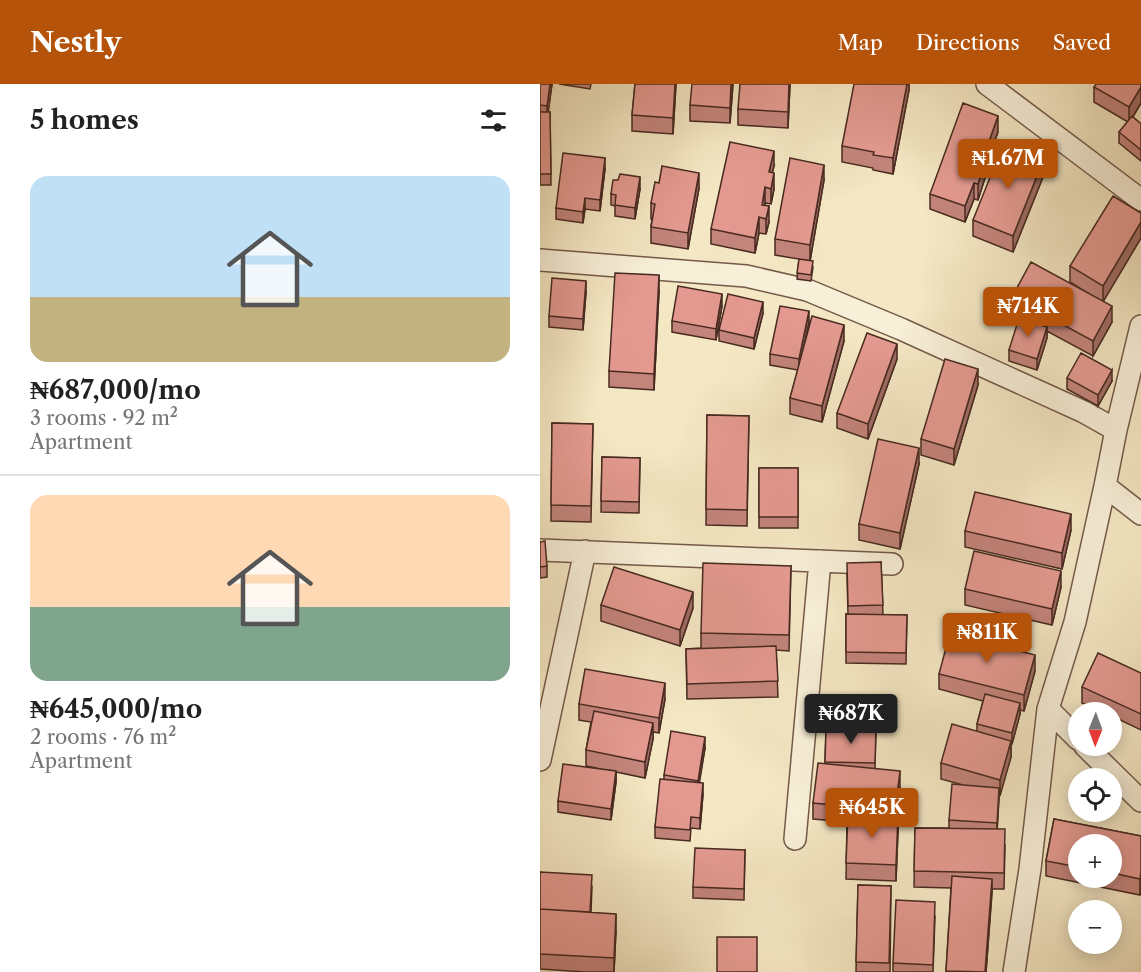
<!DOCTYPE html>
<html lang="en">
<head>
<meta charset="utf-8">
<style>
	:root { --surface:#fff; --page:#f2f2f2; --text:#222; --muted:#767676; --line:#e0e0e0; --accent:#b45309 }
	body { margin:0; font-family:"Libre Caslon Text",serif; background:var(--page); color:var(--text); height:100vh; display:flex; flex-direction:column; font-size:22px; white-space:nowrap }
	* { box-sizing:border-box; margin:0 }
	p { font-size:20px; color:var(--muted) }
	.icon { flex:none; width:33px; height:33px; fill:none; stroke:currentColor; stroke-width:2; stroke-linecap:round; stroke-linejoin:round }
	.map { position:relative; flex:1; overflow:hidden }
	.side { display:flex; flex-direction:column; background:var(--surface); width:540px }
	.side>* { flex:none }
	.needle { width:39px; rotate:181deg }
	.tools { position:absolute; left:528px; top:618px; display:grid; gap:12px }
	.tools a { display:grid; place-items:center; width:54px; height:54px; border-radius:50%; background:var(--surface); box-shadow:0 3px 15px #0003; font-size:30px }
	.price { position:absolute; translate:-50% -51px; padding:0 14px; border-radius:6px; background:var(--accent); color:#fff; font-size:20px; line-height:39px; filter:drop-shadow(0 2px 3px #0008) }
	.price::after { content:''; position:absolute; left:50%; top:36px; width:18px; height:14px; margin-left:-9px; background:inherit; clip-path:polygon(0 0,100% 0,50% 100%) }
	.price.current { background:#222; color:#fff }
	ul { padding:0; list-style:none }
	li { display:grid; align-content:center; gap:12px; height:318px; padding:0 30px }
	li+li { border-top:2px solid var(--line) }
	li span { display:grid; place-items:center; height:186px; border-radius:18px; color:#555 }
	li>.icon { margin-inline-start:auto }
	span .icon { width:108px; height:108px; fill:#fffc; stroke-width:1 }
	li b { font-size:26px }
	h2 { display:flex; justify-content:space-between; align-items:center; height:72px; padding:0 30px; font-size:26px }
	header { display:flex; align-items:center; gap:36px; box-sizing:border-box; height:84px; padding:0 30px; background:var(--accent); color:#fff }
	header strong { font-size:28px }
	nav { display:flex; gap:33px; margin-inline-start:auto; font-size:21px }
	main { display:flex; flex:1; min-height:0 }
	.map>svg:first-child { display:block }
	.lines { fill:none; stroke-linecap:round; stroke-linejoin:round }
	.minor-casing { stroke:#735949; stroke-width:24 }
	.minor { stroke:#f8efd8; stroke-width:21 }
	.wall { fill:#c3847b; stroke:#482a20; stroke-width:1.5; fill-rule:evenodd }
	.shaded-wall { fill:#9f6b64; stroke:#482a20; stroke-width:1.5 }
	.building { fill:#e3998f; stroke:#482a20; stroke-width:1.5 }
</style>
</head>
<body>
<header>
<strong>Nestly</strong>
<nav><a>Map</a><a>Directions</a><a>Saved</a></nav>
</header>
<main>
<section class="side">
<h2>5 homes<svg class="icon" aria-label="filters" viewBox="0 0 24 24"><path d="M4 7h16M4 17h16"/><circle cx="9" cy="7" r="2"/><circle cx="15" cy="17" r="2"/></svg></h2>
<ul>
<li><span style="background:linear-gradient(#bfe0f5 65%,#c2b280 0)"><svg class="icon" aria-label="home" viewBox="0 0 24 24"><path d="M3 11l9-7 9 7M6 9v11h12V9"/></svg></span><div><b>₦687,000/mo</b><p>3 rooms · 92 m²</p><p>Apartment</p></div></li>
<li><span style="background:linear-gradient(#ffd9b3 60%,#7fa58c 0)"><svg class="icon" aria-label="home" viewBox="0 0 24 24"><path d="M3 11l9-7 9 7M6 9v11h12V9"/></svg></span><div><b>₦645,000/mo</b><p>2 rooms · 76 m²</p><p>Apartment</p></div></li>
</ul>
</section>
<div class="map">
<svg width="601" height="888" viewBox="0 0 601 888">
	<rect width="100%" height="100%" fill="#f4e7c3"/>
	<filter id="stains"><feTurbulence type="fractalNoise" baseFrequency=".00333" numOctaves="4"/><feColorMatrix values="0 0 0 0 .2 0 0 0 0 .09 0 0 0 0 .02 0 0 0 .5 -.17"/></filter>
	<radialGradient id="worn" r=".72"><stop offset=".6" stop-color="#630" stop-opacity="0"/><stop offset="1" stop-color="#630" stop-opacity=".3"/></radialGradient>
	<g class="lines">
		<g class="minor-casing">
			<path id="minor" d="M447 0 601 116
				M0 176 206 192 267 206 361 245 544 328 576 346
				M565 402 601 430
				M0 466 352 480
				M508 625 538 655
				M545 662 601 717
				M0 676 45 467
				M255 755 280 477
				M474 888 490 785 508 625 535 538 565 402 576 346 601 242"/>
		</g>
		<use href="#minor" class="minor"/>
	</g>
	<path class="wall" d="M0 0H12L8 28H10L11 101H0Z
		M19 0H51L50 5Z
		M95 0H136L133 50 92 47V31Z
		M193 0 190 39 150 37V21Z
		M250 0 248 44 198 41V25Z
		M369 0V6L353 90 333 86V84L302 78V62Z
		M601 0V19L593 33 601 40V77L579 59V48L588 38 554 18V3Z
		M458 48 445 83V94L438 116 434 115 425 138 390 125V110Z
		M234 82 232 89 234 105 231 120 225 119V121L229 138 226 150 219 149 215 169 171 160V145Z
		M65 85 60 127 45 125 43 139 16 135V124Z
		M503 93 473 168 433 152V136Z
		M284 96 270 177 273 183 271 197 257 195 259 175 235 171V155Z
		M159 104 148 165 111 159V143L112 135H111V119Z
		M100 105 95 135 75 132V122L71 121V110Z
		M601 129V154L563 217 572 238 553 272 507 247V254L497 286 469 277V266L488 237 472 228V213H554L530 198V182Z
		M119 207 114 306 69 303V287Z
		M46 208 43 246 9 243V232Z
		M182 222 176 256 132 248V237Z
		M223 229 214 265 179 257V246Z
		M269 238 262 271 304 257 282 338 250 330V314L258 286 230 281V270Z
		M357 275 328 355 297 344V329Z
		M527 294 572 297 558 322 527 305Z
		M438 301 414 381 381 371V355Z
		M167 331 209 332 207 442 166 441Z
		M12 339 53 340 51 438 11 437Z
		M62 373 100 374 99 429 61 428Z
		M379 380 360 465 319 456V440Z
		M219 384H258V444H219Z
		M531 446 522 485 425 463V447Z
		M0 458 7 482V493L0 494Z
		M341 478 343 531H367L366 580 306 579V530H308L307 490Z
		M251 482 249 567 236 566 238 613 147 615 146 565 161 564V549Z
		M521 503 512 541 425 521V505Z
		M61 521 153 524 140 562 61 537Z
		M495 587 484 627 480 626V630L472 660H471V673L459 712 457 745 465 761 464 805H452L446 888H406L411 804 374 803 375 744H409V736L423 701 401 695V679L437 648V640L443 617 399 605V590Z
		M601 589V646L572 632V628H564L542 619V603Z
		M125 615 119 649 113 648V655L105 694 76 688V698L71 736 18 728V717L56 684 46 682V666L51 638 39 636V620Z
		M286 644H336L335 684 360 703 357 731 358 747 356 797 306 795 307 738 273 735V719L285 680Z
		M165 664 159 698 163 710 160 745 151 744 150 757 115 754V743L124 696V691Z
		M514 735 601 752V804L600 811 506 792V777ZM538 760H572V794H538Z
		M205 766 204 816 153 814V803Z
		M0 788 52 802 51 828 76 846 74 888H45L0 885Z
		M318 801 351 802 350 888H316Z
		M395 833 393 888H353V879Z"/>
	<path class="shaded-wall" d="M10 0H12L7 37V22Z
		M135 0H136L133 50V34Z
		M191 0H193L190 39V24Z
		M249 0H250L248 44V28Z
		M367 0H369V6L353 90V74Z
		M601 3V19L589 39V23Z
		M458 32V48L445 83V94L438 116V100L442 77Z
		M234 67V82L229 104V88Z
		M65 74V85L60 127V116Z
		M503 77V93L473 168V152Z
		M284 81V96L270 177V161Z
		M159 89V104L148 165V149Z
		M234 89V105L231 120V105Z
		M100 93V105L95 135V124Z
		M434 99V115L425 138V122Z
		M225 103V119L222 134V121Z
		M45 114V125L43 139V128Z
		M229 122V138L226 150V135Z
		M219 133V149L215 169V154Z
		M601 138V154L563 218V202Z
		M119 191V207L114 306V290Z
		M46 197V208L43 246V235Z
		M182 210V222L176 256V245Z
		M223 218V229L214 265V254Z
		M572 222V238L553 272V257Z
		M269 227V238L259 286V275Z
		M304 241V257L282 338V322Z
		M507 243V254L497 286V275Z
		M357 260V275L328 355V340Z
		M438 285V301L414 381V365Z
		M572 286V297L558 322V311Z
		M379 364V380L360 465V449Z
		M531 430V446L522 485V469Z
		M521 487V503L512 541V525Z
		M153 508V524L140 562V546Z
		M495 571V587L484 627V611Z
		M125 599V615L119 649V634Z
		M480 619V630L472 660V649Z
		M113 639V655L105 694V678Z
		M165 653V664L158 708V697Z
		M471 657V673L460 712V696Z
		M76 687V698L71 736V725Z
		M360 687V703L355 742V727Z
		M163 699V710L160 745V734Z
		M459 704V715L457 750V739Z
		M358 731V747L356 797V781Z
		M601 788V804L600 811V795Z
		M452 795V810L446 888H445Z
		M76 830V846L74 888V874Z"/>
	<path class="building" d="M0 0H10L7 22 0 21Z
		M95 0H135L133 34 92 31Z
		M152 0H191L190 24 150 21Z
		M200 0H249L248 28 198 25Z
		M314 0H367L353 74 333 71 334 68 302 62Z
		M556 0H601V3L589 23 554 3Z
		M423 19 458 32 442 77 445 79 438 100 434 99 425 122 390 110Z
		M0 28H10L11 90H0Z
		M592 32 601 40V66L579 48Z
		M190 58 234 67 229 88 234 89 231 105 225 103 222 121 229 122 226 135 219 133 215 154 171 145Z
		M463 61 503 77 473 152 433 136Z
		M23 69 65 74 60 116 45 114 43 128 16 124Z
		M250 74 284 81 270 161 235 155Z
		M122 82 159 89 148 149 111 143 115 120 111 119 115 98 119 99Z
		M80 90 100 93 95 124 75 121 76 111 71 110 73 96H78Z
		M573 112 601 129V138L563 202 530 182Z
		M259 175 273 177 271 191 257 189Z
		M491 178 572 222 553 257 472 213Z
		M75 189 119 191 114 290 69 287Z
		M12 194 46 197 43 235 9 232Z
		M138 202 182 210 176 245 132 237Z
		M188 210 223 218 214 254 179 246Z
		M240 222 269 227 259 275 230 270Z
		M272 232 304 241 282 322 250 314Z
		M479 234 507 243 497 275 469 266Z
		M327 249 357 260 328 340 297 329Z
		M541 269 572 286 558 311 527 294Z
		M405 275 438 285 414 365 381 355Z
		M167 331 209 332 207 426 166 425Z
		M12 339 53 340 51 422 11 421Z
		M338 355 379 364 360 449 319 440Z
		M62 373 100 374 99 418 61 417Z
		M219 384H258V433H219Z
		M435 408 531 430 522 469 425 447Z
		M5 457 7 482 0 483V458Z
		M434 467 521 487 512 525 425 505Z
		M341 478 343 521 308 522 307 479Z
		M163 479 251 482 249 551 161 549Z
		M74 483 153 508 140 546 61 521Z
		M306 530 367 531 366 569 306 568Z
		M410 549 495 571 484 611 399 590Z
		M236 562 238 597 147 600 146 565Z
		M558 569 601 589V630L542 603Z
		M45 585 125 599 119 634 39 620Z
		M445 610 480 619 472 649 437 640Z
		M54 627 113 639 105 678 46 666Z
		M412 640 471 657 460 696 401 679Z
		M286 644H336L335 679 285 678Z
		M131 647 165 653 158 697 124 691Z
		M278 679 360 687 355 727 273 719Z
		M23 680 76 687 71 725 18 717Z
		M120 695 163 699 160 734 151 733 150 746 115 743Z
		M412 700 459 704 457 739 409 736Z
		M308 729 358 731 356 781 306 779Z
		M514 735 601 752V788L600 795 572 789V760H538V783L506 777Z
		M375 744 465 745 464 789 374 787Z
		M155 764 205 766 204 805 153 803Z
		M0 788 52 791 50 828 0 825Z
		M412 792 452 795 445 888 406 887Z
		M318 801 351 802 349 879 316 878Z
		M356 816 395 818 393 881 353 879Z
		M0 825 76 830 74 874 0 870Z
		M177 853H217V888H177Z"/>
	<rect width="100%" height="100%" filter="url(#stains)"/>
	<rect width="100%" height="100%" fill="url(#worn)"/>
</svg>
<div class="tools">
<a><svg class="needle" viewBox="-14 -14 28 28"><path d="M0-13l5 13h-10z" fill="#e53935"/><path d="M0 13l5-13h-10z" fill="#767676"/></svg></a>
<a><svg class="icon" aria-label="locate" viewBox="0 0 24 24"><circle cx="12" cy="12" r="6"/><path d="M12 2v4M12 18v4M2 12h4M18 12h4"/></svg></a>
<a>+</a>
<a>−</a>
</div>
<b class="price" style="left:468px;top:106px">₦1.67M</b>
<b class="price" style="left:488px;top:254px">₦714K</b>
<b class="price" style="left:447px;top:580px">₦811K</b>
<b class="price current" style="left:311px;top:661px">₦687K</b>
<b class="price" style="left:332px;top:755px">₦645K</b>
</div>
</main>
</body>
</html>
